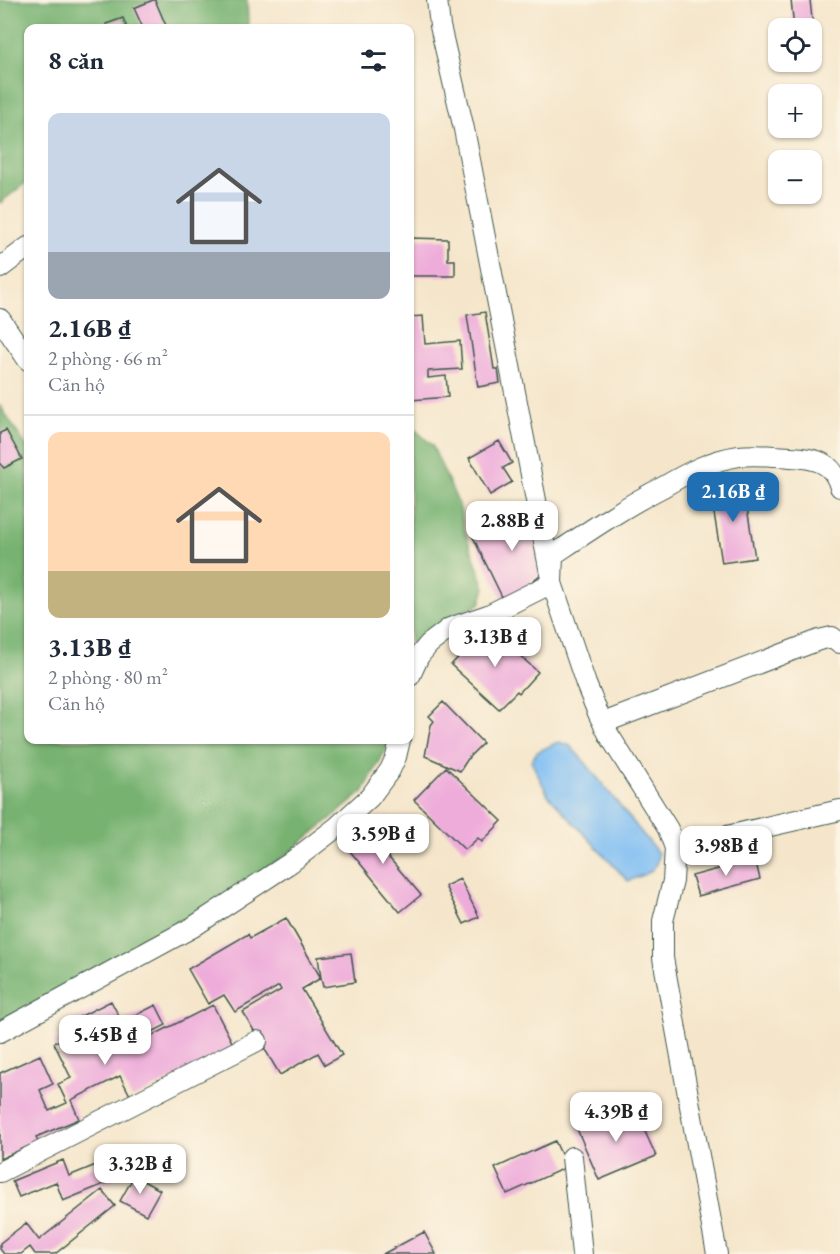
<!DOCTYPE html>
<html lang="vi">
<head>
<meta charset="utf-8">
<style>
	:root { --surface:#fff; --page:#f2f2f3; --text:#1f2937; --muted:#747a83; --line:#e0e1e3; --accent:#1f6fb2 }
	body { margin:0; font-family:"EB Garamond",serif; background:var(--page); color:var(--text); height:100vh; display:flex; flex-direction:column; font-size:22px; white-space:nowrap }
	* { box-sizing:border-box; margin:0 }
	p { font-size:20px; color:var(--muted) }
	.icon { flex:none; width:33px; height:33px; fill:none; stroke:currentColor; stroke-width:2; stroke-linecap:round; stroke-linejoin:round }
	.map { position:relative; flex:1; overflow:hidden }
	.panel { position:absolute; left:24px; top:24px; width:390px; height:720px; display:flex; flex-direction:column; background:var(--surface); border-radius:12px; box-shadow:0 2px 4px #0004 }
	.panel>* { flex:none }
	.tools { position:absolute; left:768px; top:18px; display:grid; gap:12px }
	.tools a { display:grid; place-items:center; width:54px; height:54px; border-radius:12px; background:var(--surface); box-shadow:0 2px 4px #0004; font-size:30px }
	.price { position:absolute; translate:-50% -51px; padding:0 14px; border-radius:12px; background:#fff; color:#222; font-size:20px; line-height:39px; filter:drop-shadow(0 2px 3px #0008) }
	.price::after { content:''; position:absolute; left:50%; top:36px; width:18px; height:14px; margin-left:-9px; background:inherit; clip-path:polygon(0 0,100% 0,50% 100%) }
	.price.on { background:var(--accent); color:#fff }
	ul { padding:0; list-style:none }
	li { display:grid; align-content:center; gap:12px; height:318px; padding:0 24px }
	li+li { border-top:2px solid var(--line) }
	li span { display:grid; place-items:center; height:186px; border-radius:12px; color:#555 }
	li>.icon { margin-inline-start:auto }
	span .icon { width:108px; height:108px; fill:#fffc; stroke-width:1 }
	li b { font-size:26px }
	h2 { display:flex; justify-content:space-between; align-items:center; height:72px; padding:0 24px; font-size:26px }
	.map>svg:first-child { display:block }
	.forest { fill:#77b271; stroke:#4b7852; stroke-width:1.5 }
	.water { fill:#7fbef3; stroke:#4f7e94; stroke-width:1.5 }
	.building { fill:#eeacda }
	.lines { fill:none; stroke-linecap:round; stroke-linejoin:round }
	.minor-casing { stroke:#3f564b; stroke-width:22 }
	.minor { stroke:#fff; stroke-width:20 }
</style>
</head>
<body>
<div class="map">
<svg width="840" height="1254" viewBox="0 0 840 1254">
	<rect width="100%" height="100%" fill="#fcf5e5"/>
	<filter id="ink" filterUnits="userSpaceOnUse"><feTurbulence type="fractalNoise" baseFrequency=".0167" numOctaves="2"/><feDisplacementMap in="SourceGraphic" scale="12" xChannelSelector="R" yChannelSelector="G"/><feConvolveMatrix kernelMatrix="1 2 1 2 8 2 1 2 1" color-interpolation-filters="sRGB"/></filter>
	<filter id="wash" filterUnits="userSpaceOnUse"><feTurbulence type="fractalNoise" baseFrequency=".008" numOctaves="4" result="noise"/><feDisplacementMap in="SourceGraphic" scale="24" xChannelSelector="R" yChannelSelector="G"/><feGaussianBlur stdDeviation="1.35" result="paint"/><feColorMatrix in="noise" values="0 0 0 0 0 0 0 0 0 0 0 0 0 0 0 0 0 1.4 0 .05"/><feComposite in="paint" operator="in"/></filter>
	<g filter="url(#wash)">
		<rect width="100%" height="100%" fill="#f5e6cb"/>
		<path class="forest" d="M0 0H247L248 23 247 28H28V181L0 203Z
			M0 406 28 449V740H391L363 792 285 856 189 919 0 1022Z
			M410 425 432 445 459 505 464 529 485 588 480 604 442 621 410 649Z"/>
		<path class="water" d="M558 742 569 745 584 761 658 853C658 873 645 874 628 881L548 795 531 761 537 752Z"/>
		<g id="blocks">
			<path class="building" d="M153 0H155L167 28H143L134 8Z
				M791 0H810L813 28H794Z
				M123 18 127 28H107L106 24Z
				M812 29H813L815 51H812Z
				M410 238 448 239V260H455V276H410Z
				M485 312 494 369H498L500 383 478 387 467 315Z
				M423 316 425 344 460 341 462 369 428 371V378L446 376 448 397 411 400 410 317Z
				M6 430 22 459 4 468 0 464V433Z
				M499 441 512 463 503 468 512 482 490 495 469 458Z
				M743 482 755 558 722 563 710 488Z
				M529 507 540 530 532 534 545 559 541 574 524 588 503 599 472 535Z
				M486 625 538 672 519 693 517 691 499 709 451 665 468 647 475 652 482 644 474 637Z
				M443 702 483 743 469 757 460 771 425 756 431 725 434 721 429 716Z
				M446 767 502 821 482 842 478 838 465 850 414 800Z
				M377 820 395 842 384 852 421 895 400 912 345 845Z
				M755 859 760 879 698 896 692 876Z
				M460 879 479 917 464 924 445 886Z
				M286 918 321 978 318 957 351 953 355 982 323 987 321 978 302 989 342 1055 325 1065 318 1053 280 1075 243 1012 281 990 279 986 235 1012 224 995 208 1004 188 969 248 934 250 938Z
				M111 1001 122 1022 156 1005 166 1025 122 1047 124 1050 213 1005 235 1048 132 1099 120 1076 71 1100 79 1119 36 1137 38 1142 0 1159V1073L40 1055 53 1084 40 1090 49 1111 67 1103 58 1084 71 1078 54 1043 69 1035 63 1025Z
				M633 1105 656 1156 599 1180 577 1129Z
				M555 1141 567 1167 507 1194 495 1168Z
				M125 1153 133 1172 63 1201 56 1182 19 1197 12 1181 63 1160 69 1176Z
				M134 1176 160 1190 146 1215 120 1201Z
				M102 1190 115 1206 55 1254H35L30 1247 21 1254H4L0 1249V1243L26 1223 39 1240Z
				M424 1232 436 1254H383Z"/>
		</g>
	</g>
	<g filter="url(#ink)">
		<use href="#blocks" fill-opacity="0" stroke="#3f564b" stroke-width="1.5"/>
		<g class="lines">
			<g class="minor-casing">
				<path id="minor" d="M437 0 440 26 464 129 552 583 586 684 598 713 609 735 668 829 675 848 673 881 663 921V958L717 1254
					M0 268 28 247
					M0 319 28 360
					M410 676 419 656 429 644 450 628 488 615 552 583 553 555C589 531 624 507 663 487 687 473 711 460 739 456 756 454 774 456 790 457 814 458 833 461 840 487
					M603 723 819 640 832 637 840 643
					M675 848 840 810
					M0 1032 193 927 290 863 337 827 370 797 390 770 396 757 400 740
					M572 1157 582 1254
					M0 1172 257 1041"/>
			</g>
			<use href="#minor" class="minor"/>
		</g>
	</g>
</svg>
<div class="tools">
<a><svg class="icon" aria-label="locate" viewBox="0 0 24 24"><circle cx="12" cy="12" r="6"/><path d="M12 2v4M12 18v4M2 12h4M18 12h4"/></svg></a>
<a>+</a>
<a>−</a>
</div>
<b class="price on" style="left:733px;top:523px">2.16B ₫</b>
<b class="price" style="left:512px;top:552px">2.88B ₫</b>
<b class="price" style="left:495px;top:668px">3.13B ₫</b>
<b class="price" style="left:383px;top:865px">3.59B ₫</b>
<b class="price" style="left:726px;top:877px">3.98B ₫</b>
<b class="price" style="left:105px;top:1066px">5.45B ₫</b>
<b class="price" style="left:616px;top:1143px">4.39B ₫</b>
<b class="price" style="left:140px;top:1195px">3.32B ₫</b>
<section class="panel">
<h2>8 căn<svg class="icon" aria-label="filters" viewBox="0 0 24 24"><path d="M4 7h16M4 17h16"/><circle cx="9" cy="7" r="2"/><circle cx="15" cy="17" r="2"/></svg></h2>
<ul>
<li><span style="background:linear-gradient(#c9d6e8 75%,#9aa5b1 0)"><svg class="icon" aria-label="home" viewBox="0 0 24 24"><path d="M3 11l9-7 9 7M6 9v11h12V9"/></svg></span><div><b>2.16B ₫</b><p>2 phòng · 66 m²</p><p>Căn hộ</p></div></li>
<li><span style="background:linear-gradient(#ffd9b3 75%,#c2b280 0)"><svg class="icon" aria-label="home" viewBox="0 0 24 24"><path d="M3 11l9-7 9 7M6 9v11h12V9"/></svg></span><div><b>3.13B ₫</b><p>2 phòng · 80 m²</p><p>Căn hộ</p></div></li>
</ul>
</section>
</div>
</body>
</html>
